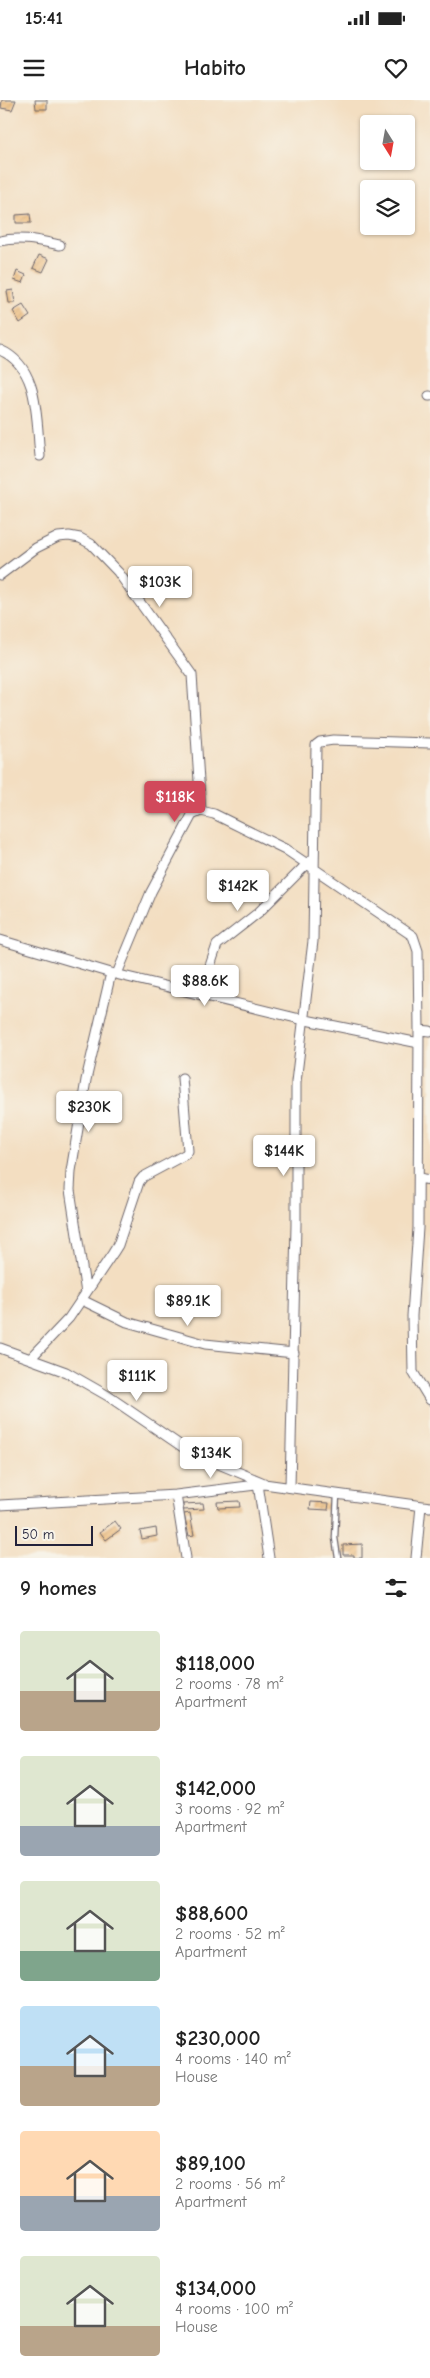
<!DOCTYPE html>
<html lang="en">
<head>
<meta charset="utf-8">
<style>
	:root { --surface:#fff; --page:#f6f6f6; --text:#222; --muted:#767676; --accent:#d1495b }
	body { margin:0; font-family:"Comic Neue",sans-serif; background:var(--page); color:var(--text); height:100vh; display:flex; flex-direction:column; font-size:19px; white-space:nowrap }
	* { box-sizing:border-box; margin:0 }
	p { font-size:16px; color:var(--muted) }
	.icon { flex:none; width:28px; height:28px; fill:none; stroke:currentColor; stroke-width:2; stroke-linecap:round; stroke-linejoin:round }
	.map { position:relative; height:1458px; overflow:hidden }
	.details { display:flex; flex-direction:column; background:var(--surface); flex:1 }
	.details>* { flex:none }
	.needle { width:32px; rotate:169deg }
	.buttons { position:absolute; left:360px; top:15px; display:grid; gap:10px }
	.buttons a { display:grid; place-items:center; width:55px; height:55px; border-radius:5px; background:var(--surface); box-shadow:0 1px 4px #0004; font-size:25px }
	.scale { position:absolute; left:15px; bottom:12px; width:78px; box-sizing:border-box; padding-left:5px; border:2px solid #22223b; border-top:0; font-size:14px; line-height:18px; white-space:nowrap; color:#22223b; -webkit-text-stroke:4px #f7f3e8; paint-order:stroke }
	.price { position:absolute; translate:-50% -42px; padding:0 11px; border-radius:5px; background:#fff; color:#222; font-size:16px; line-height:32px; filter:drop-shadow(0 1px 2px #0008) }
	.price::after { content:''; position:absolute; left:50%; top:30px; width:15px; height:11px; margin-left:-8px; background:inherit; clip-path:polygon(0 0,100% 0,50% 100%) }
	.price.current { background:var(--accent); color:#fff }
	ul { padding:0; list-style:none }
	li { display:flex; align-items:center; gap:15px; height:125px; padding:0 20px }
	li span { display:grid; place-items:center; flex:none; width:140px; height:100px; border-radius:5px; color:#555 }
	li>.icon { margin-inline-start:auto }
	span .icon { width:60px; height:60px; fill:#fffc; stroke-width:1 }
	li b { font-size:21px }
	h2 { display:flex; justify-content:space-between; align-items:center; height:60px; padding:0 20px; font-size:21px }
	.status { display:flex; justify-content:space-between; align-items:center; height:35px; padding:0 25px; background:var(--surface); direction:ltr }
	.status svg { height:14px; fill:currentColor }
	header { display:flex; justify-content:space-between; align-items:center; height:65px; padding:0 20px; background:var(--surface); font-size:22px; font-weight:800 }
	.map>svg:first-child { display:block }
	.building { fill:url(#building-hatch) }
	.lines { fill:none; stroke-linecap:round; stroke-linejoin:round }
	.lane-casing { stroke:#6b646a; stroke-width:7 }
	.street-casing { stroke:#6b646a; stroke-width:11 }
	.lane { stroke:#fff; stroke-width:4.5 }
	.street { stroke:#fff; stroke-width:9 }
</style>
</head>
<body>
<div class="status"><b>15:41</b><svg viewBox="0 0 49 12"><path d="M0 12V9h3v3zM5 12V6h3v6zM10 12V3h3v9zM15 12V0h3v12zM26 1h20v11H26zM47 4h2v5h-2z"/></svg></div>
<header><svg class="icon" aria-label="menu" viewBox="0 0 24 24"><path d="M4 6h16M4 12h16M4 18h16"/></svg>Habito<svg class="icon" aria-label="heart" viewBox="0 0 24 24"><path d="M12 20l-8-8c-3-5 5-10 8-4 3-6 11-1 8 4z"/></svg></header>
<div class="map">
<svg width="430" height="1458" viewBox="0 0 430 1458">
	<defs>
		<pattern id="building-hatch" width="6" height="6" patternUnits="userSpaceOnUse" patternTransform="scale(1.25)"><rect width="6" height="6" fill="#edb671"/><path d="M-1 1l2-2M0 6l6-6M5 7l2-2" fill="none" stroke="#cb9c63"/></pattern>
	</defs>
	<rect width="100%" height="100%" fill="#f7f3e8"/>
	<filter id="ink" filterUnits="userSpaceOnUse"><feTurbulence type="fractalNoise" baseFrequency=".02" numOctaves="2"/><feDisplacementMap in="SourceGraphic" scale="10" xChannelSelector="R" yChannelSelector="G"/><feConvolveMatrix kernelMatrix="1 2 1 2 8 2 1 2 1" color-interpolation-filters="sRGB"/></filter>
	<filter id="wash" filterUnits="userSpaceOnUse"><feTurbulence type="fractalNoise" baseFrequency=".0096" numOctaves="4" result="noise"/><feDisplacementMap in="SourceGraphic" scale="20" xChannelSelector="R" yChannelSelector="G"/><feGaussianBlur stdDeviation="1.12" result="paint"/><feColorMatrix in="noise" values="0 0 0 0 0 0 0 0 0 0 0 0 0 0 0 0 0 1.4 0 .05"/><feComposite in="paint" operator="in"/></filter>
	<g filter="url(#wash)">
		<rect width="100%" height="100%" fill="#f3dec1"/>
		<g id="blocks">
			<path class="building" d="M2 0H16L12 10 1 8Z
				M35 0H47V9H36Z
				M30 114 31 123H16V115Z
				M39 155 49 159 43 172 33 168Z
				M17 171 26 175 23 183 14 180Z
				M13 190 15 203H9L7 191Z
				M23 205 30 216 20 223 13 211Z
				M239 1401 240 1407 218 1408 217 1402Z
				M311 1402 329 1403 328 1410 310 1409Z
				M203 1403 204 1409 183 1410V1404Z
				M190 1413 194 1435 189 1436 184 1414Z
				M115 1421 121 1429 106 1440 100 1432Z
				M156 1428 157 1436 142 1439 140 1431Z
				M362 1444V1458H354V1455H343V1445Z"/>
		</g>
	</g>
	<g filter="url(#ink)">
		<use href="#blocks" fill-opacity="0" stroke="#6b646a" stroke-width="1"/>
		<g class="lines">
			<g class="lane-casing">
				<path id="lane" d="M337 1394 335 1438 338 1458"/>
			</g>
			<g class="street-casing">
				<path id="street" d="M0 141C20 136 40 141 60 145
					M0 250C40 267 36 319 40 356
					M429 296H430
					M0 475 36 448 58 437 69 436 80 438 91 444 118 472 192 575 201 711
					M0 840 111 873 296 918 419 943
					M117 874 151 792 192 715 201 711 214 714 285 749 413 836 418 851 419 930 418 1128 412 1216 413 1272 430 1300
					M201 893 217 845 259 812 310 761
					M419 930 430 931
					M419 1078 430 1080
					M86 1193 70 1090 71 1071 86 980 111 873
					M82 1200 127 1222 205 1244 294 1253
					M0 1248 66 1272 108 1296 190 1352 264 1383
					M31 1258 69 1218 113 1153 118 1145 139 1082 143 1077 186 1054 188 1051 182 978
					M258 1384 269 1458
					M290 1387 296 1125V982L313 841 316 645 320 642 333 640 430 643
					M176 1395 186 1458
					M0 1405 176 1395 264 1384 430 1407
					M416 1458 421 1406"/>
			</g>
			<use href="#lane" class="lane"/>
			<use href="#street" class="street"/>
		</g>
	</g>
</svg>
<div class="buttons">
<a><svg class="needle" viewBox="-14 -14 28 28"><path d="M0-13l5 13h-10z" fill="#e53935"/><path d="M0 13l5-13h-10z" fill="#767676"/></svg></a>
<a><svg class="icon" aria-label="layers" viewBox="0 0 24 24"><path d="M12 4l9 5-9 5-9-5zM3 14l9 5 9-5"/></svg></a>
</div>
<div class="scale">50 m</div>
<b class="price" style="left:160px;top:508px">$103K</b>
<b class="price current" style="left:175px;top:723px">$118K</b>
<b class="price" style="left:238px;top:812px">$142K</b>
<b class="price" style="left:205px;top:907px">$88.6K</b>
<b class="price" style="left:89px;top:1033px">$230K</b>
<b class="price" style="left:284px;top:1077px">$144K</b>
<b class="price" style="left:188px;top:1227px">$89.1K</b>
<b class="price" style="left:137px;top:1302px">$111K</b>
<b class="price" style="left:211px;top:1379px">$134K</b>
</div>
<section class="details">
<h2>9 homes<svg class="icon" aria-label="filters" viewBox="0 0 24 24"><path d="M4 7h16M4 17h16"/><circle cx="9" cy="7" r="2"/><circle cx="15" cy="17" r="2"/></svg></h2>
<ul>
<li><span style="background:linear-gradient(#dfe7d0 60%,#b9a48a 0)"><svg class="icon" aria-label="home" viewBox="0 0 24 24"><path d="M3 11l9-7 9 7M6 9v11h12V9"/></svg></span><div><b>$118,000</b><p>2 rooms · 78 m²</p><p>Apartment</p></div></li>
<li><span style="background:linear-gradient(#dfe7d0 70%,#9aa5b1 0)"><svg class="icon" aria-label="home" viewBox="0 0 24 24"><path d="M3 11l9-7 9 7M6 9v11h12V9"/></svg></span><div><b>$142,000</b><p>3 rooms · 92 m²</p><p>Apartment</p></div></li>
<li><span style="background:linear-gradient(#dfe7d0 70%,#7fa58c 0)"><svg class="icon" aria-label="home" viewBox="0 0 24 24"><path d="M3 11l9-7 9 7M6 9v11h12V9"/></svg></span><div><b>$88,600</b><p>2 rooms · 52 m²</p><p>Apartment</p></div></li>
<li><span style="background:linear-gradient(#bfe0f5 60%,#b9a48a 0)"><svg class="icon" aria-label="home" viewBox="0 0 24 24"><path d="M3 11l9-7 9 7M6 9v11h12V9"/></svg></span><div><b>$230,000</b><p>4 rooms · 140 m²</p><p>House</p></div></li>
<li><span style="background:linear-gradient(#ffd9b3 65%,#9aa5b1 0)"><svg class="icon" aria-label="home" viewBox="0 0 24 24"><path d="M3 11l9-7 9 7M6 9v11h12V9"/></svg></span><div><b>$89,100</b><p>2 rooms · 56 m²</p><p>Apartment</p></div></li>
<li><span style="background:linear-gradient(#dfe7d0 70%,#b9a48a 0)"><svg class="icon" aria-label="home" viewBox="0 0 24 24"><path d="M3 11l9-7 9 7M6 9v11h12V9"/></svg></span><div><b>$134,000</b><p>4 rooms · 100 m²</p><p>House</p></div></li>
</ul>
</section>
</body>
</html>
